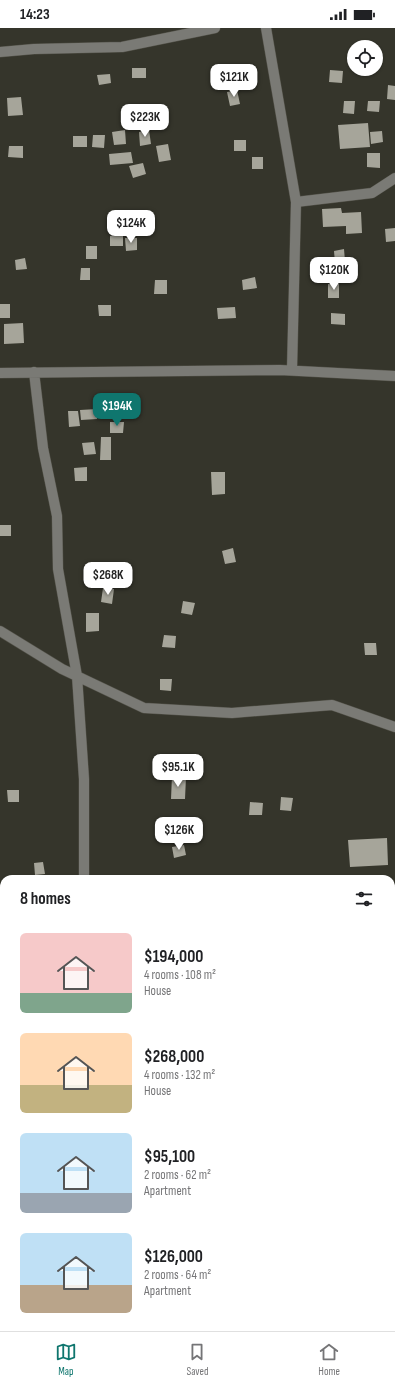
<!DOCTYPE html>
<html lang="en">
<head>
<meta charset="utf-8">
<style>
	:root { --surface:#fff; --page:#f2f2f2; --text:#202124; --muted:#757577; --line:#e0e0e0; --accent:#0f766e }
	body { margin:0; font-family:"Sofia Sans Condensed",sans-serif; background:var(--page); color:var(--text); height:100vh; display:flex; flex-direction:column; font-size:15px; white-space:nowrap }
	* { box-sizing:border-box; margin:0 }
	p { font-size:13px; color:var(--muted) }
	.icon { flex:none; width:22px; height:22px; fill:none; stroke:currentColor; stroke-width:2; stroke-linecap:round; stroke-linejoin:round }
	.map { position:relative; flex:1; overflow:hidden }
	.details { position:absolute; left:0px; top:847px; width:395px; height:456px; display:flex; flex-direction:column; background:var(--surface); border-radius:12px 12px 0 0; box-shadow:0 1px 3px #0004 }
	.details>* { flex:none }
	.tools { position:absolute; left:347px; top:12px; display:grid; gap:8px }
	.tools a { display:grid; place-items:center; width:36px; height:36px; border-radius:50%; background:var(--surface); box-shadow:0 1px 3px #0004; font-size:20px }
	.price { position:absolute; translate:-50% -34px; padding:0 9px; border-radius:8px; background:#fff; color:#222; font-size:13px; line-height:26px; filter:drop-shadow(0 1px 2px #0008) }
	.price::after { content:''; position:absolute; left:50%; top:24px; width:12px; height:9px; margin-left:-6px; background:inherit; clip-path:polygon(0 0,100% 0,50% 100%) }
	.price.current { background:var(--accent); color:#fff }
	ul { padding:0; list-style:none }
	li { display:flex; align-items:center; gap:12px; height:100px; padding:0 20px }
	li span { display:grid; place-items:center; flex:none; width:112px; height:80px; border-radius:6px; color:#555 }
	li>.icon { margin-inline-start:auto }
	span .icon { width:48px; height:48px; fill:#fffc; stroke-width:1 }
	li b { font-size:17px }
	h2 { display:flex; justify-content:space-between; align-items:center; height:48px; padding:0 20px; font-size:17px }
	.status { display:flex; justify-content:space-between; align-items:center; height:28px; padding:0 20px; background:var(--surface); direction:ltr }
	.status svg { height:11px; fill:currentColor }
	.dock { display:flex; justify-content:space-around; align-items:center; height:56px; border-top:1px solid var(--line); background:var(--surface); font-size:11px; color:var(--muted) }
	.dock a { display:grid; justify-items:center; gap:2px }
	.dock .current { color:var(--accent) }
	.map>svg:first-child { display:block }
	.building { fill:#a6a59a }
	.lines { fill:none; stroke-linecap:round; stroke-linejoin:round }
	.minor-casing { stroke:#525148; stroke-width:11 }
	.minor { stroke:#7a7a75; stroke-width:10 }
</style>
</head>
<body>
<div class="status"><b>14:23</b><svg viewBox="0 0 49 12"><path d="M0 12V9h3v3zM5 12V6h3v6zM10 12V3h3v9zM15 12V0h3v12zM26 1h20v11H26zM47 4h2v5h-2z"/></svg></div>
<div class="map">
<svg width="395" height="1303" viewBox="0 0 395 1303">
	<rect width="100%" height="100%" fill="#35352b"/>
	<path class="building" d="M132 40H146V50H132Z
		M330 42 343 43 342 55 329 54Z
		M110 46 111 55 99 57 97 47Z
		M388 57 395 58V72L387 71Z
		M237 62 240 76 230 78 227 64Z
		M21 69 23 87 8 88 7 70Z
		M344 73H355L354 86 343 85Z
		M368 73H380L379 84 367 83Z
		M368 95 370 119 340 121 338 97Z
		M125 102 126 116 114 117 112 104Z
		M149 102 151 116 140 118 139 104Z
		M382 103 383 114 371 116 370 104Z
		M93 107H105L104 120 92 119Z
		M73 108H87V119H73Z
		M234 112H246V123H234Z
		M168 116 171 132 159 134 156 118Z
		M9 118H23V130L8 129Z
		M131 124 133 135 110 137 109 126Z
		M367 125H380V140L367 139Z
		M252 129H263V141H252Z
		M143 135 146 146 133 150 129 138Z
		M341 180 342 185 361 184 362 205 346 206V198L323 199 322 181Z
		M134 192 135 202 116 203 115 193Z
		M395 200V213L386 214 385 201Z
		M110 208H123V218H110Z
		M125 210H137V222L126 223Z
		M86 218H97V231H86Z
		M344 221 345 233 335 235 334 223Z
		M25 230 27 241 16 242 15 232Z
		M81 240H90V252H80Z
		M255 249 257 260 243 262 242 252Z
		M155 252H167V266H154Z
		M328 256H339V270H328Z
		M0 276H10V290H0Z
		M98 277H111V288H99Z
		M235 279 236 290 218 291 217 280Z
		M331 285 345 286V297L331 296Z
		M23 295 24 315 4 316V296Z
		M97 381V391L81 392 80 382Z
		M68 383H78L80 398 69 399Z
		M110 394H124L123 405H110Z
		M101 409H111V432H100Z
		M94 414 96 426 84 427 82 415Z
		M87 439V453H75L74 440Z
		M211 444H225V466L212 467Z
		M0 497H11V508H0Z
		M233 520 236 534 225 536 222 523Z
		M103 560 114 561 112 576 101 574Z
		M183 573 195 575 192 587 181 585Z
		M86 585H99V603L86 604Z
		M164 607 176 608 175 620 162 619Z
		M364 615H376L377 627H365Z
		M160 651H172L171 663 160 662Z
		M172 748 186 749 185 771H171Z
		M7 762H19V774H8Z
		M281 769 293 770 291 783 280 782Z
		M250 774 263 775 262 787H249Z
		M387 810 388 837 350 839 348 812Z
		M184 817 186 827 174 830 172 819Z
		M43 834 45 846 35 847 34 835Z
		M392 1005H395V1018H391Z"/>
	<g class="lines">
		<g class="minor-casing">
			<path id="minor" d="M266 0 296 174
				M0 24 34 21 122 19 215 0
				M292 342 296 174 372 165 395 150
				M34 344 43 420 57 488 58 541 77 648 84 751V851
				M0 345 280 342 395 348
				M0 603 62 641 144 680 232 685 332 677 395 699
				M391 976 395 974
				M391 993 395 994"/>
		</g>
		<use href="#minor" class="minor"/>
	</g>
</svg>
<div class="tools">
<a><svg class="icon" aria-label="locate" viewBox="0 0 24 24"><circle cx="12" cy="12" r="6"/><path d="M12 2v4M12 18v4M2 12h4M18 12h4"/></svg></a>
</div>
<b class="price" style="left:234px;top:70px">$121K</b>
<b class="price" style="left:145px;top:110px">$223K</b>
<b class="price" style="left:131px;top:216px">$124K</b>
<b class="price" style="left:334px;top:263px">$120K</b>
<b class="price current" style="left:117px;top:399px">$194K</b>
<b class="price" style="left:108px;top:568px">$268K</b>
<b class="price" style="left:178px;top:760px">$95.1K</b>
<b class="price" style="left:179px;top:823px">$126K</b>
<section class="details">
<h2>8 homes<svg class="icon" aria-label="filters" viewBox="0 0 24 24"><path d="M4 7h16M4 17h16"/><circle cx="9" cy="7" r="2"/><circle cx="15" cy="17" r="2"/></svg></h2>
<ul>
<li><span style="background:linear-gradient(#f6c9c9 75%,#7fa58c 0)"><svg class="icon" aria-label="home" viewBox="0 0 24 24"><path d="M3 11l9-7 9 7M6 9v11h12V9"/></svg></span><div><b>$194,000</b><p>4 rooms · 108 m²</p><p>House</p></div></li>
<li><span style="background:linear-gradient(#ffd9b3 65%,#c2b280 0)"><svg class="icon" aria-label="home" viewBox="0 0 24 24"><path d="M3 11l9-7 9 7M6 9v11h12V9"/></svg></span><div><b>$268,000</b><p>4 rooms · 132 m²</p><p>House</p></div></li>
<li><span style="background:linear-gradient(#bfe0f5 75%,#9aa5b1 0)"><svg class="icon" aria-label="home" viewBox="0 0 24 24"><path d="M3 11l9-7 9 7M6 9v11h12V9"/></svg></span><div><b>$95,100</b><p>2 rooms · 62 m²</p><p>Apartment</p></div></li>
<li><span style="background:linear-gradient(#bfe0f5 65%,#b9a48a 0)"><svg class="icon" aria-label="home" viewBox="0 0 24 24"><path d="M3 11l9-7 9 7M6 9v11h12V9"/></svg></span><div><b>$126,000</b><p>2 rooms · 64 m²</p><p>Apartment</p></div></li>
</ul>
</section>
</div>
<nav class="dock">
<a class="current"><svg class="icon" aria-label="map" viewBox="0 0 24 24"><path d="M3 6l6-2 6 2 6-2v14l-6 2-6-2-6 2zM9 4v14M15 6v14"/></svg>Map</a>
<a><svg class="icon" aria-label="saved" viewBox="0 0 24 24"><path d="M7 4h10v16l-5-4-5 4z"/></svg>Saved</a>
<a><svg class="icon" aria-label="home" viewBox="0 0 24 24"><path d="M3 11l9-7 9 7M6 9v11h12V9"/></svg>Home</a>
</nav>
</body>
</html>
